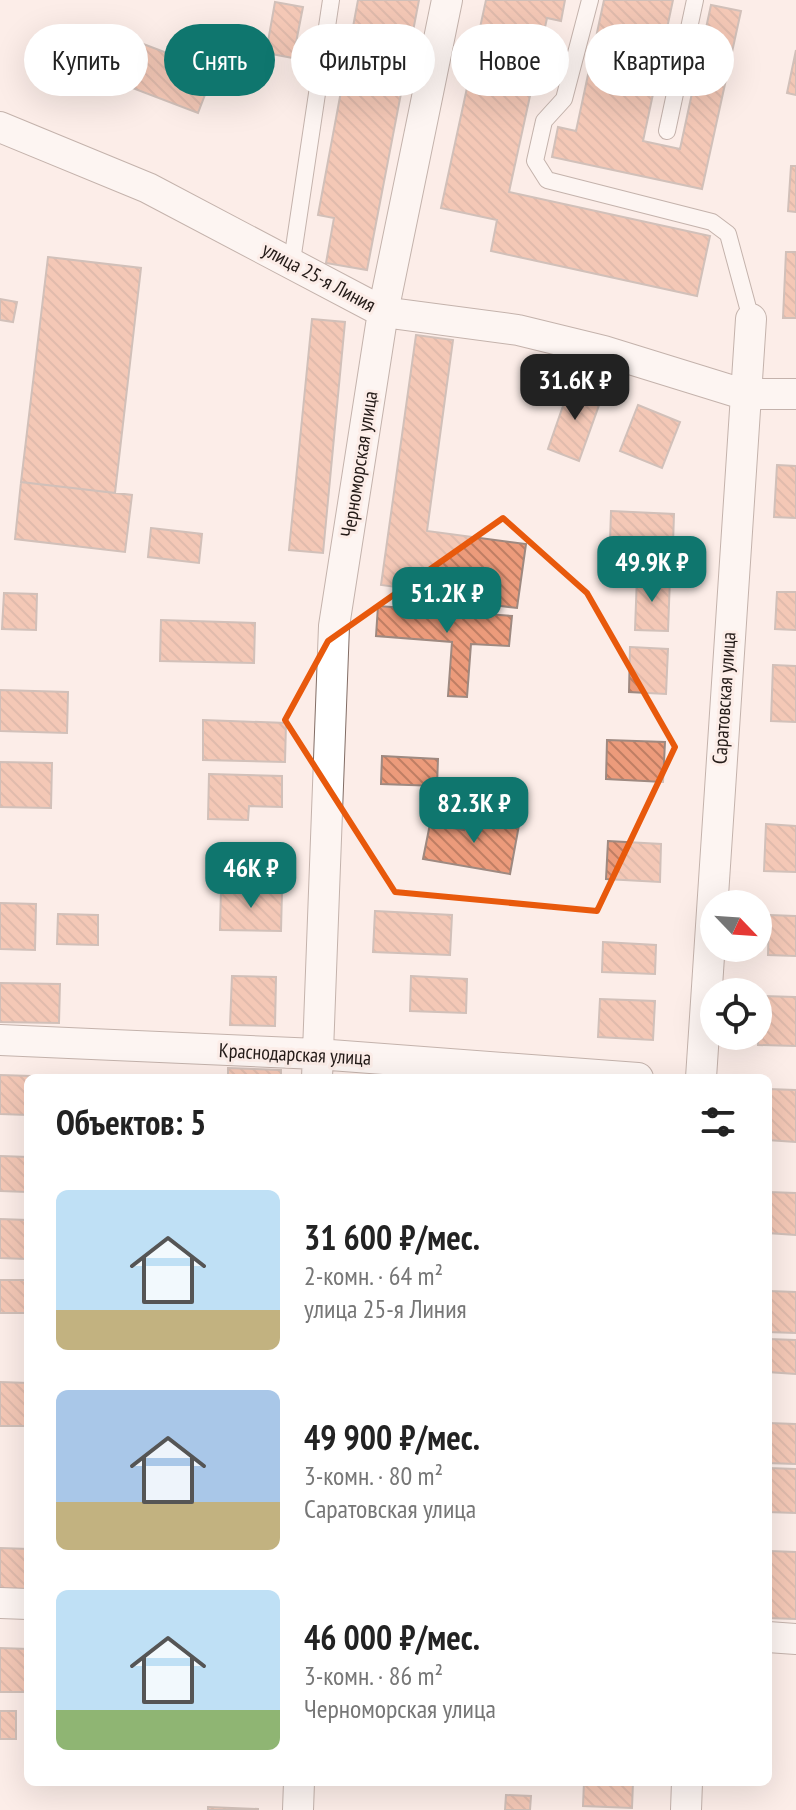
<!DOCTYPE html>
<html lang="ru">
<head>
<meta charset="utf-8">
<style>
	:root { --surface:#fff; --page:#f2f2f2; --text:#222; --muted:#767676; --accent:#0f766e }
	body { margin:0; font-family:"PT Sans Narrow",sans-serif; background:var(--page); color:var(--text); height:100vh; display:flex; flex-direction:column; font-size:30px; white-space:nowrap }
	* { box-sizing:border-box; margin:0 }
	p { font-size:26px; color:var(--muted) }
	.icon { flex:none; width:44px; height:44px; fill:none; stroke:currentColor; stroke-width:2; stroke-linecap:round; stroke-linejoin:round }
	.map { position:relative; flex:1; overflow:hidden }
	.side { position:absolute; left:24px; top:1074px; width:748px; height:712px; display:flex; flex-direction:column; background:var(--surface); border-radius:12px; box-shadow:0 8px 32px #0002 }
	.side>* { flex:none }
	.hud { position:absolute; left:24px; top:24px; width:748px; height:72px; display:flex; gap:16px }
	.needle { width:52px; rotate:115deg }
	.buttons { position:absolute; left:700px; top:890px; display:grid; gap:16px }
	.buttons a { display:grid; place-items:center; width:72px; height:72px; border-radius:50%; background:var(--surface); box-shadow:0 8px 32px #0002; font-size:40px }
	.price { position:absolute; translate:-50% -68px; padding:0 18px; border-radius:16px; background:var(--accent); color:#fff; font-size:26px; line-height:52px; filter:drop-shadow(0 2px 4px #0008) }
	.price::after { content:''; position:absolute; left:50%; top:48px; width:24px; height:18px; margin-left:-12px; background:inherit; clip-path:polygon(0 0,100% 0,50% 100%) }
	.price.on { background:#222; color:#fff }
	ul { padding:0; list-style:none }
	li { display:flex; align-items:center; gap:24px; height:200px; padding:0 32px }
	li span { display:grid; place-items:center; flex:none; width:224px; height:160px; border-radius:12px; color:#555 }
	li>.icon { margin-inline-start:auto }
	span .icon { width:96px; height:96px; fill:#fffc; stroke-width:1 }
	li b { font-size:34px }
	h2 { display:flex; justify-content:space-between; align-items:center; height:96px; padding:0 32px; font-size:34px }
	.tag { padding:0 28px; border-radius:36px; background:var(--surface); box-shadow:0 8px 32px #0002; font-size:28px; line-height:72px }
	.tag.on { background:var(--accent); color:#fff }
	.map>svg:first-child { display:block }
	.building { fill:url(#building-back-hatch); stroke:#9e8980; stroke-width:2 }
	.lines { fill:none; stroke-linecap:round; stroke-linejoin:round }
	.lane-casing { stroke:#816c64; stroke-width:18 }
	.street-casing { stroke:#816c64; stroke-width:32 }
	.lane { stroke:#fff; stroke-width:16 }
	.street { stroke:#fff; stroke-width:30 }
	.marked { fill:none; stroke:#e8590c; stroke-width:6; stroke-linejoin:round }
	.labels { text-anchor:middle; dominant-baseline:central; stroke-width:6; stroke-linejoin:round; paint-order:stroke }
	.street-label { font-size:20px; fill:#241b18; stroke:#fcede8 }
</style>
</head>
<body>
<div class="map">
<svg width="796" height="1810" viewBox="0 0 796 1810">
	<defs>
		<pattern id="building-back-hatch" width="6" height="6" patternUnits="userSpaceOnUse" patternTransform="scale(2)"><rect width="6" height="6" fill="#ec9b7b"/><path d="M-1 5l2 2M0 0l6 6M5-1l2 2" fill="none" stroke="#bf7e64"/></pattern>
	</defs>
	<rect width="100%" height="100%" fill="#fcede8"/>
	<path class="building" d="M358 0H419L367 270 326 263 334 218 318 215Z
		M486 0H565L561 21 547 18 509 192 710 236 697 296 491 251 497 220 441 208Z
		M604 0H673L643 141 680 149 711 5 741 11 702 189 552 157 558 127 576 131Z
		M275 2 303 7 293 58 266 53Z
		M109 31 180 58 190 31 224 45 198 113 93 73Z
		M796 50V95L787 93Z
		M791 166H796V212L788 211Z
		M786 252H796V318H783Z
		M48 257 141 268 115 493 21 482Z
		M0 299 17 302 13 322 0 320Z
		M312 319 345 322 323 553 289 550Z
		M416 335 453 340 427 531 526 544 517 608 485 604 488 579 450 574 447 594 381 585Z
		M571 383 603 394 579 461 548 449Z
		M638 405 680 422 662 468 620 451Z
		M777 465 796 466V518L774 517Z
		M21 482 132 495 125 552 15 539Z
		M611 511 674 514 673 544 610 542Z
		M151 528 202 534 199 563 148 557Z
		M637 576 670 578 668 631 635 630Z
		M777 592H796V630L775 629Z
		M4 593 37 594 36 630 2 629Z
		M378 606 512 616 509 646 471 644 467 697 448 696 452 642 376 636Z
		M161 620 255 623 254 663 160 661Z
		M630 647 668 649 666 694 629 692Z
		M773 665 796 666V722L771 721Z
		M0 690 68 692 67 733 0 731Z
		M203 720 286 723 285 762 203 760Z
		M607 740 665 742 663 782 606 779Z
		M382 756 438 759 437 786 381 784Z
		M0 762 52 763 51 808 0 807Z
		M209 774 282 776V807L249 806 248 820 208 819Z
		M466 815 519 825 510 874 423 859 430 824 464 830Z
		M766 824 796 826V872L764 871Z
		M608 841 661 844 660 882 606 879Z
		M221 889 282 891 281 931 220 930Z
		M0 903 36 904 35 950 0 949Z
		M375 911 452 915 450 955 373 952Z
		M58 914 98 915V945L57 944Z
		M769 915 796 916V956L768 955Z
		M603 942 656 945 655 974 602 972Z
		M232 976 276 977 275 1026 230 1025Z
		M411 976 467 979 466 1013 410 1011Z
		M0 983 60 984 59 1023 0 1022Z
		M761 996 796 997V1046L758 1045Z
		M600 999 655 1001 653 1040 598 1037Z
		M228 1068 281 1070V1078H228Z
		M0 1075 62 1077V1078H28V1115L0 1114Z
		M768 1089 796 1090V1142L768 1140Z
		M0 1156 28 1157V1192L0 1191Z
		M768 1192 796 1193V1235L768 1233Z
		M0 1219 27 1220 26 1259 0 1258Z
		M0 1280H28V1313H0Z
		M768 1291 796 1292V1333L768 1332Z
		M768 1339 796 1340V1374L768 1372Z
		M0 1382 28 1383V1426H0Z
		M768 1423 796 1424V1464L768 1463Z
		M768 1468 796 1469V1513L768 1512Z
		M0 1548 28 1549V1593L0 1592Z
		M768 1551 796 1552V1619L768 1618Z
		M0 1648 28 1649V1692H0Z
		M0 1711H16V1739H0Z
		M584 1782H633L632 1808 583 1806Z
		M506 1795 531 1796 530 1810H505Z
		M208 1807 258 1809V1810H208Z"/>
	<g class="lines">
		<g class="lane-casing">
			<path id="lane" d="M590 0 564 99 544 121 535 161 547 180 712 222 728 234 751 319
				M667 131 695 0
				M292 261 331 0"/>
		</g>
		<g class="street-casing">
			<path id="street" d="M0 127 148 188 383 312 518 330 604 351 743 394H796
				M0 1040 317 1054 638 1078
				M317 1078 334 626 383 312 447 0
				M701 1078 751 319
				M0 1603 28 1604
				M768 1637 796 1639
				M298 1810 299 1782
				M686 1810 687 1782"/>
		</g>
		<use href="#lane" class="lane"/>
		<use href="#street" class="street"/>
	</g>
	<path d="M0 0H796V1810H0ZM503 518 587 593 675 747 597 911 395 892 285 720 328 641Z" fill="#fcede8" fill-opacity=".55" fill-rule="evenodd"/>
	<path class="marked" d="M503 518 587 593 675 747 597 911 395 892 285 720 328 641Z"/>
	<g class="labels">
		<g class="street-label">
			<text transform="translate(319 277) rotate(28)">улица 25-я Линия</text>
			<text transform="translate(359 464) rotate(-81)">Черноморская улица</text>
			<text transform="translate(724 698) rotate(-86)">Саратовская улица</text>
			<text transform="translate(295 1054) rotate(3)">Краснодарская улица</text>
		</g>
	</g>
</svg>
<div class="buttons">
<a><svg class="needle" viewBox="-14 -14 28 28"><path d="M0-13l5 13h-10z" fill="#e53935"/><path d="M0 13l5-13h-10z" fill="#767676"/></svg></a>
<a><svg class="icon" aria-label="locate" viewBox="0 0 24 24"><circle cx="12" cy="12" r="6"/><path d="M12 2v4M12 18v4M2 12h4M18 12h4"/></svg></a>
</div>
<b class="price on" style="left:575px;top:422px">31.6K ₽</b>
<b class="price" style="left:652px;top:604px">49.9K ₽</b>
<b class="price" style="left:447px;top:635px">51.2K ₽</b>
<b class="price" style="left:474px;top:845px">82.3K ₽</b>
<b class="price" style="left:251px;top:910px">46K ₽</b>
<div class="hud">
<a class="tag">Купить</a>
<a class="tag on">Снять</a>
<a class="tag">Фильтры</a>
<a class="tag">Новое</a>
<a class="tag">Квартира</a>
</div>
<section class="side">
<h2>Объектов: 5<svg class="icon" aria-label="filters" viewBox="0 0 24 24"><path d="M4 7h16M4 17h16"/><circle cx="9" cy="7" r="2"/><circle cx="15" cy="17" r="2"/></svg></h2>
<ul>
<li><span style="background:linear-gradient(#bfe0f5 75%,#c2b280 0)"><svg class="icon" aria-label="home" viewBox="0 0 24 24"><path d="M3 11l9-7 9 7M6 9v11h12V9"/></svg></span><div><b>31 600 ₽/мес.</b><p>2-комн. · 64 m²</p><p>улица 25-я Линия</p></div></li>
<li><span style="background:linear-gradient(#a9c7e8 70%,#c2b280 0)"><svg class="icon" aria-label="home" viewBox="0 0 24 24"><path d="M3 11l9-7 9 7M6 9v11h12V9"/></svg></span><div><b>49 900 ₽/мес.</b><p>3-комн. · 80 m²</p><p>Саратовская улица</p></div></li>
<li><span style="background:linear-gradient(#bfe0f5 75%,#8fb573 0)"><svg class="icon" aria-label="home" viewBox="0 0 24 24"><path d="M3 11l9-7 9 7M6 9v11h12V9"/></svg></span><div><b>46 000 ₽/мес.</b><p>3-комн. · 86 m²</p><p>Черноморская улица</p></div></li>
</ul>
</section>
</div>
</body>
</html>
